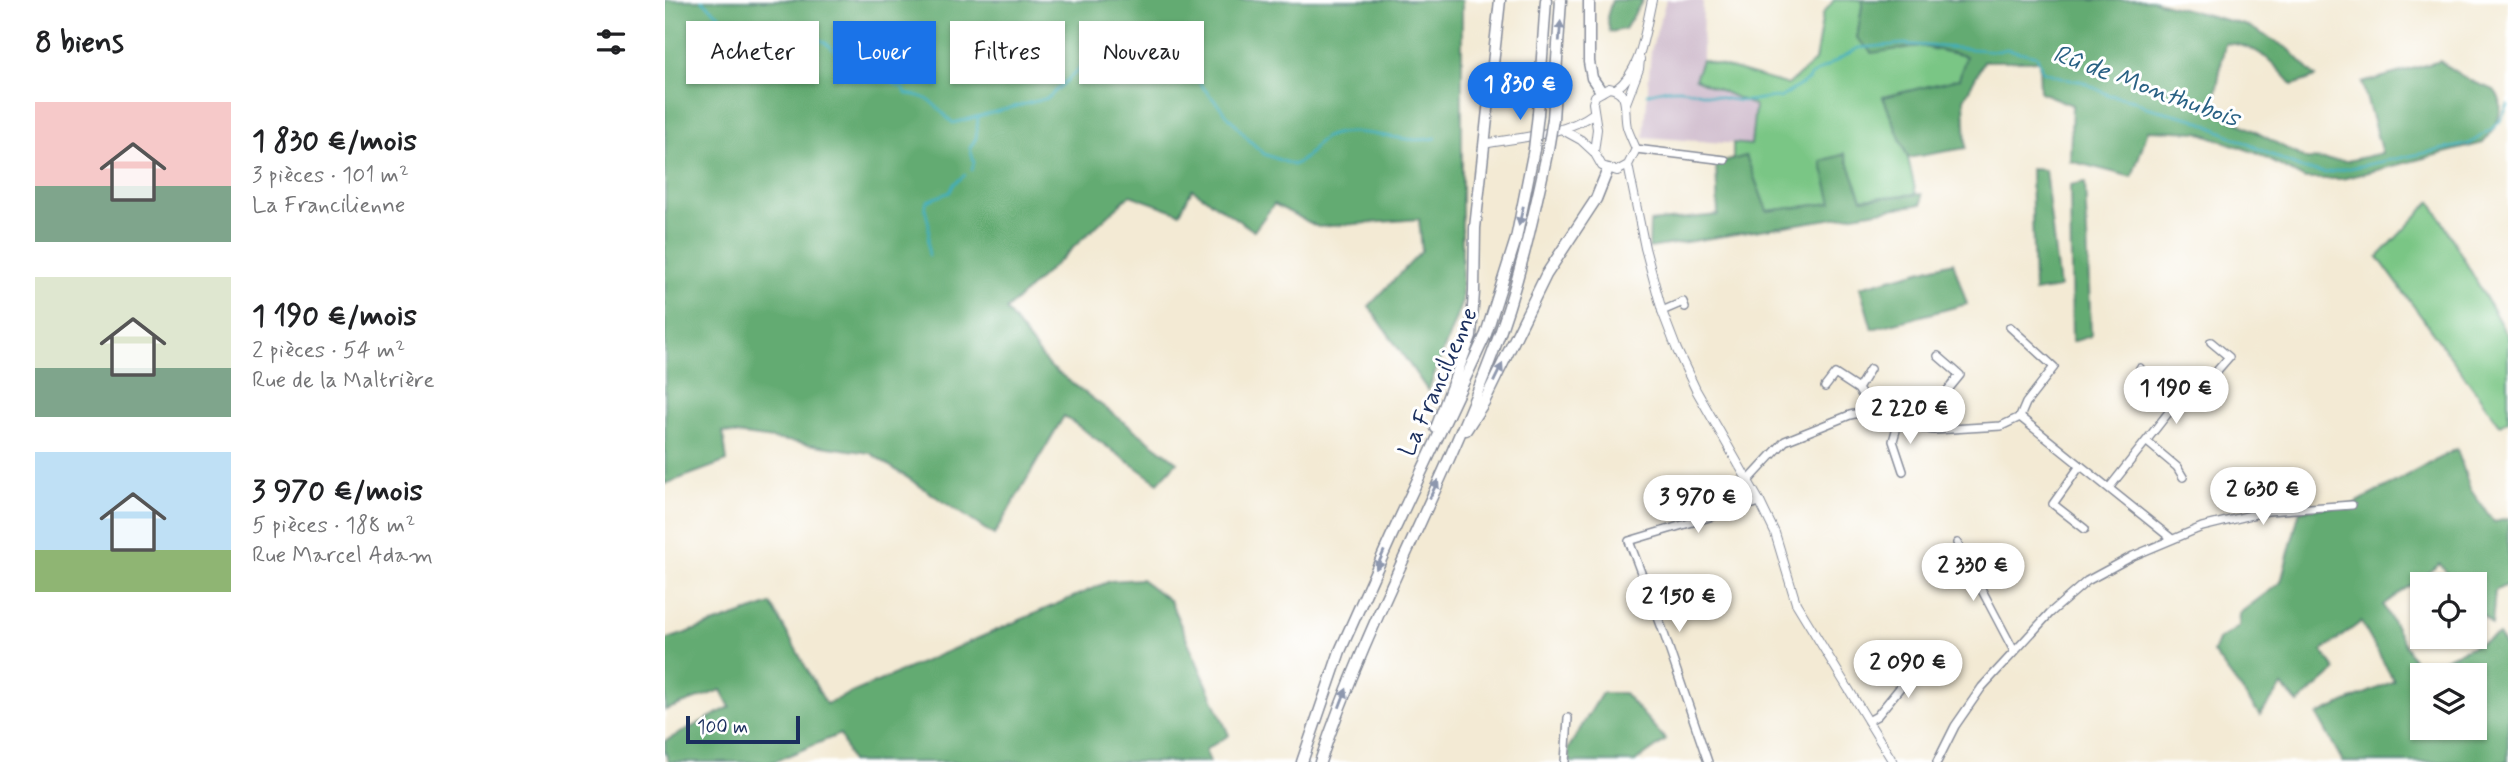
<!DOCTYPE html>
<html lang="fr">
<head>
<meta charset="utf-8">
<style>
	:root { --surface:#fff; --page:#f6f6f6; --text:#202124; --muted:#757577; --accent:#1a73e8 }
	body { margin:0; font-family:Mynerve,sans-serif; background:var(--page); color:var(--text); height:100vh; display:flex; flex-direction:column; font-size:26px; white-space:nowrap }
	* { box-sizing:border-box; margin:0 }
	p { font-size:23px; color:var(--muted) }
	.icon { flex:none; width:38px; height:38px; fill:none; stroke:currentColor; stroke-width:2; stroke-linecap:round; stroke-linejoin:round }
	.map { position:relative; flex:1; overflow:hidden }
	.drawer { display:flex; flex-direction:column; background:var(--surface); width:665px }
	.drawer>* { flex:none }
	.top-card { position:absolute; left:21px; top:21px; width:665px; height:63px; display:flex; gap:14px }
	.fabs { position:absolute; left:1745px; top:572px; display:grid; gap:14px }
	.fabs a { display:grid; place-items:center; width:77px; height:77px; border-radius:0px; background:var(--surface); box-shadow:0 2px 5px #0004; font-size:35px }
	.scale { position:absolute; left:21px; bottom:18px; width:114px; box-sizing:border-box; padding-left:7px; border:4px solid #1b2f5e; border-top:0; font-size:19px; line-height:24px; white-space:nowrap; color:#1b2f5e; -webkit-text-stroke:5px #fff; paint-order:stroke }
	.price { position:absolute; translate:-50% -60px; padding:0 16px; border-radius:24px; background:#fff; color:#222; font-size:23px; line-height:46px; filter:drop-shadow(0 2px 4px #0008) }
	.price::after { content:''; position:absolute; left:50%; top:42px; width:21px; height:16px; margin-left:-10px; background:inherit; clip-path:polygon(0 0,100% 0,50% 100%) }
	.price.selected { background:var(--accent); color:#fff }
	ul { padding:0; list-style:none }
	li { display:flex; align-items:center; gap:21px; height:175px; padding:0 35px }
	li span { display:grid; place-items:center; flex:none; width:196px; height:140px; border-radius:0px; color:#555 }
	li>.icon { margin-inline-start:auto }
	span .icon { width:84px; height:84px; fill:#fffc; stroke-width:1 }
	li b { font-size:30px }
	h2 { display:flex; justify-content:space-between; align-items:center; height:84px; padding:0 35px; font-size:30px }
	.tag { padding:0 24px; border-radius:0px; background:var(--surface); box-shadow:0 2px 5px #0004; font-size:24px; line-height:63px }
	.tag.selected { background:var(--accent); color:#fff }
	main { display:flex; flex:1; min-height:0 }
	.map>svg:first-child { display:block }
	.industrial { fill:#d0bdce }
	.green { fill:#7ac685; stroke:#4a7a72; stroke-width:2 }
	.forest { fill:#63ab72; stroke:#3f6d68; stroke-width:2; fill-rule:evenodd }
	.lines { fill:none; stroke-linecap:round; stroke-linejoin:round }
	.stream { stroke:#3fadbc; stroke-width:2.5 }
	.minor-casing { stroke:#878c99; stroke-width:10 }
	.tertiary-casing { stroke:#878c99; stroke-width:10 }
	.trunk-casing { stroke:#878c99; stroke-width:13 }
	.minor { stroke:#fff; stroke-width:7 }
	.tertiary { stroke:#fff; stroke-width:8 }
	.trunk { stroke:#fff; stroke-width:10 }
	.trunk-bridge-casing { stroke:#878c99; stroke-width:13; stroke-linecap:butt }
	.trunk-bridge { stroke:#fff; stroke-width:10 }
	.oneway { fill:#8d97ae }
	.labels { text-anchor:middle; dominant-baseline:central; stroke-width:6; stroke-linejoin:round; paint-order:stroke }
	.street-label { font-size:24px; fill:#1b2f5e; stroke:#fff }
	.water-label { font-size:26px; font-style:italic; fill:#296184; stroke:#fff }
</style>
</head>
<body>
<main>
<section class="drawer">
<h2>8 biens<svg class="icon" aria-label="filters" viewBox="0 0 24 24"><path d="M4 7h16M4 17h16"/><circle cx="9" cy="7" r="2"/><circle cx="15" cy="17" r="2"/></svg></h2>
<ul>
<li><span style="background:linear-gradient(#f6c9c9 60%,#7fa58c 0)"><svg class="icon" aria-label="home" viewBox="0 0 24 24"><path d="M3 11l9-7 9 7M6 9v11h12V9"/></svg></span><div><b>1 830 €/mois</b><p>3 pièces · 101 m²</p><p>La Francilienne</p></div></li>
<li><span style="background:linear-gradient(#dfe7d0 65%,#7fa58c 0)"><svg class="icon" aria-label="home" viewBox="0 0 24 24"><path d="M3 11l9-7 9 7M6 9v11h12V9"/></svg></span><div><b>1 190 €/mois</b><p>2 pièces · 54 m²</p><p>Rue de la Maltrière</p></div></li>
<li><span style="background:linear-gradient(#bfe0f5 70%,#8fb573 0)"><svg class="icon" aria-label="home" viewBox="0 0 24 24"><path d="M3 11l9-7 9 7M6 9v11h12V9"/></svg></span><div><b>3 970 €/mois</b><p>5 pièces · 188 m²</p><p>Rue Marcel Adam</p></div></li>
</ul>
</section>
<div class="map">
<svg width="1843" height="762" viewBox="0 0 1843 762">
	<rect width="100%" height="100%" fill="#fff"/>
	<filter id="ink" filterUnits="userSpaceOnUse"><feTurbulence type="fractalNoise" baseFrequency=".0143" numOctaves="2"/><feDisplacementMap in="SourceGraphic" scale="14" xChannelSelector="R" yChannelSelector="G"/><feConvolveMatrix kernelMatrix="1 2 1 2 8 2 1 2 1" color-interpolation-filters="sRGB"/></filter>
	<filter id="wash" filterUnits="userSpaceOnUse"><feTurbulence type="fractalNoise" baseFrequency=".00686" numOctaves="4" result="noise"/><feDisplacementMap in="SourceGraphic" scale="28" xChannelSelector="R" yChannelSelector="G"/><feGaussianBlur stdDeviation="1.57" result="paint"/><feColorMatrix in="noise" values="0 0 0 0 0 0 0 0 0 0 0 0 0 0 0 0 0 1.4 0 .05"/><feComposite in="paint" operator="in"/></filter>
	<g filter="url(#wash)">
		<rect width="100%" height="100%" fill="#f3ead4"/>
		<path class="industrial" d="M1001 0H1038L1037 60 1030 79 1090 106 1086 145 979 137 986 51Z"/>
		<path class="green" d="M1169 0H1198L1192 38 1207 52 1255 46 1302 56 1294 79 1218 97 1243 158 1251 194 1197 199 1179 154 1167 203 1102 211 1081 156 1068 160V143L1086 145 1090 106 1030 79 1037 60 1123 85 1150 61 1158 14Z
			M1766 201 1843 337V420L1835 425 1713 257Z"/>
		<path class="forest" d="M0 0H797V302L763 391 704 306 757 251 754 219 653 227 609 204 589 231 527 189 515 213 465 195 341 310 383 365 512 462 493 483 399 416 329 535 205 453 58 432 62 461 0 484Z
			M947 0H978L960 29 945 32 942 17Z
			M1198 0H1487L1583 26 1624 49 1651 77 1628 85C1607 61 1593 45 1560 43L1548 109 1641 159 1682 161 1717 153 1697 83 1775 61C1786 69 1796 76 1808 82 1815 85 1823 87 1829 90 1843 105 1832 128 1818 143L1677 179H1640L1591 153 1533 132 1483 130 1467 177 1405 161 1407 105 1375 92 1374 61H1319L1299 99 1301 148 1243 158 1218 97 1294 79 1301 56 1255 46 1207 53 1192 38Z
			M1180 154 1197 199 1257 194V204L984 248 985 222 1053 215 1051 164 1081 156 1102 211 1167 203 1156 161Z
			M1366 169 1380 170 1394 288 1369 292Z
			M1420 182 1426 336 1407 342 1405 185Z
			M1288 262 1302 304 1207 329 1195 287Z
			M1792 449 1805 489 1829 522 1843 519V584L1830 591 1827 625 1810 608V584H1791L1775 564 1718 605 1754 670 1833 635 1843 650V762H1678L1652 715 1729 681 1696 622 1657 651 1671 670 1633 703 1617 686 1595 715 1548 652 1553 640 1574 627 1575 613 1616 582 1635 510 1687 505ZM1757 676H1810V728H1757Z
			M476 579 505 601 564 735 540 750 545 762H186L175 734 108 762H4L0 752V741L65 707 56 690 0 710V640L106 604 161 704 445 581Z
			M937 693H959L1001 740 970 762H905L903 749Z"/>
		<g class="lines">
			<path class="stream" d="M37 0 61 21 74 25 90 28H115L158 41 174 54 239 89 241 94C270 97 267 105 288 123L383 98 449 37 465 42 486 41 499 31 519 38 525 47 535 84 585 141 599 154 628 165C633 163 638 160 642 156 650 148 654 138 666 135 701 125 737 146 771 138
				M982 94C1019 80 1042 99 1078 101 1092 102 1098 95 1115 98L1143 80 1145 76 1193 48 1239 44 1333 51 1341 49 1372 56 1377 71 1405 80 1416 81 1444 95 1469 100 1481 107 1529 119 1622 162 1641 170 1661 173 1804 144 1827 129 1835 121 1843 105
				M307 170 309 162 305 148 311 138 313 118
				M264 256C262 245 264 236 264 225 263 216 258 211 262 201L285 192 289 184 300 175"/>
		</g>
	</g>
	<g filter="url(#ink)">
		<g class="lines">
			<g class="minor-casing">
				<path id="minor" d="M971 149 1060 160
					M997 311 1018 302 1020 307
					M1345 327 1389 367 1361 403 1355 417
					M1475 368 1480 378 1511 403
					M1205 369 1193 389 1208 412
					M1160 387 1170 374 1193 389
					M1234 420 1228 441 1238 471
					M1259 429 1260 418 1295 375 1273 356
					M1481 441 1512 467 1518 477
					M1415 466 1388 504 1420 529
					M1083 481 1120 441 1185 415 1203 411 1221 415 1249 427 1269 430 1336 426 1355 417 1507 539
					M1444 488 1511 403 1523 404 1564 357 1546 342
					M1292 543 1349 651
					M1203 721 1212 716 1263 653
					M900 762 903 718
					M1043 762 997 628 964 541 1095 502
					M1272 762 1290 726 1317 687 1385 613 1422 581 1468 556 1537 527 1603 511 1687 505"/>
			</g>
			<g class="tertiary-casing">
				<path id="tertiary" d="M944 88C966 91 958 111 962 127 964 134 968 141 971 149L963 165 952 171 937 166 929 152 932 129 928 103 930 96Z
					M951 89C977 71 980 29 987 0
					M961 103 974 69 975 59
					M896 129 916 140 929 152
					M819 144C855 137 900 135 929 113
					M963 165 980 248 997 311 1012 350 1031 390 1095 502 1110 533 1131 603 1228 762"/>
			</g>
			<g class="trunk-casing">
				<path id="trunk" d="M924 0V62L927 78 936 91
					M873 114 881 0
					M888 119 896 0
					M771 428 806 336 809 292 810 228 835 0
					M801 430 819 402 881 275 931 199 943 169
					M637 762 675 651 726 537 821 334 851 239 869 149
					M655 762C702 622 775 493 827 355 853 288 868 219 883 149"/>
			</g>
			<use href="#minor" class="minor"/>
			<use href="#tertiary" class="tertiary"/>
			<use href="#trunk" class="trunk"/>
			<g class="trunk-bridge-casing">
				<path id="trunk-bridge" d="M869 149 873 114
					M883 149 888 119"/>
			</g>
			<use href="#trunk-bridge" class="trunk-bridge"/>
		</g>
		<defs><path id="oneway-solid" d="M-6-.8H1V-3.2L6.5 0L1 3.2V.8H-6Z" transform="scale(1.75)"/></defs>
		<g class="oneway">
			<use href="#oneway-solid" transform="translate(895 31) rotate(-86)"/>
			<use href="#oneway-solid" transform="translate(856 216) rotate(103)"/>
			<use href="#oneway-solid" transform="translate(833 373) rotate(-64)"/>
			<use href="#oneway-solid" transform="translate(769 489) rotate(-65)"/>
			<use href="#oneway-solid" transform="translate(715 560) rotate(114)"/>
			<use href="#oneway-solid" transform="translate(678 698) rotate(-69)"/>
		</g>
	</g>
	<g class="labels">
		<g class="street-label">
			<text transform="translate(774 382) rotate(-66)">La Francilienne</text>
		</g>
		<g class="water-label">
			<text transform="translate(1481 87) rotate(20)">Rû de Monthubois</text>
		</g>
	</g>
</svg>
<div class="fabs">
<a><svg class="icon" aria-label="locate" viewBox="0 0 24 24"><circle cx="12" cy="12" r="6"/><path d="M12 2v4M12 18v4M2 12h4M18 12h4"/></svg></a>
<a><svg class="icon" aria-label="layers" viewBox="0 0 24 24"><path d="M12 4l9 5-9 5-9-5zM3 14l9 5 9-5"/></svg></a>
</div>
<div class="scale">100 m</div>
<b class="price selected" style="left:855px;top:122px">1 830 €</b>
<b class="price" style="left:1511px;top:426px">1 190 €</b>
<b class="price" style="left:1245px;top:446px">2 220 €</b>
<b class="price" style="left:1598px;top:527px">2 630 €</b>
<b class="price" style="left:1033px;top:535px">3 970 €</b>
<b class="price" style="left:1308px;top:603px">2 330 €</b>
<b class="price" style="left:1014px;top:634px">2 150 €</b>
<b class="price" style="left:1243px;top:700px">2 090 €</b>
<div class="top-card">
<a class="tag">Acheter</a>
<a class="tag selected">Louer</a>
<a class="tag">Filtres</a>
<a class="tag">Nouveau</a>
</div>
</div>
</main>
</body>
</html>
